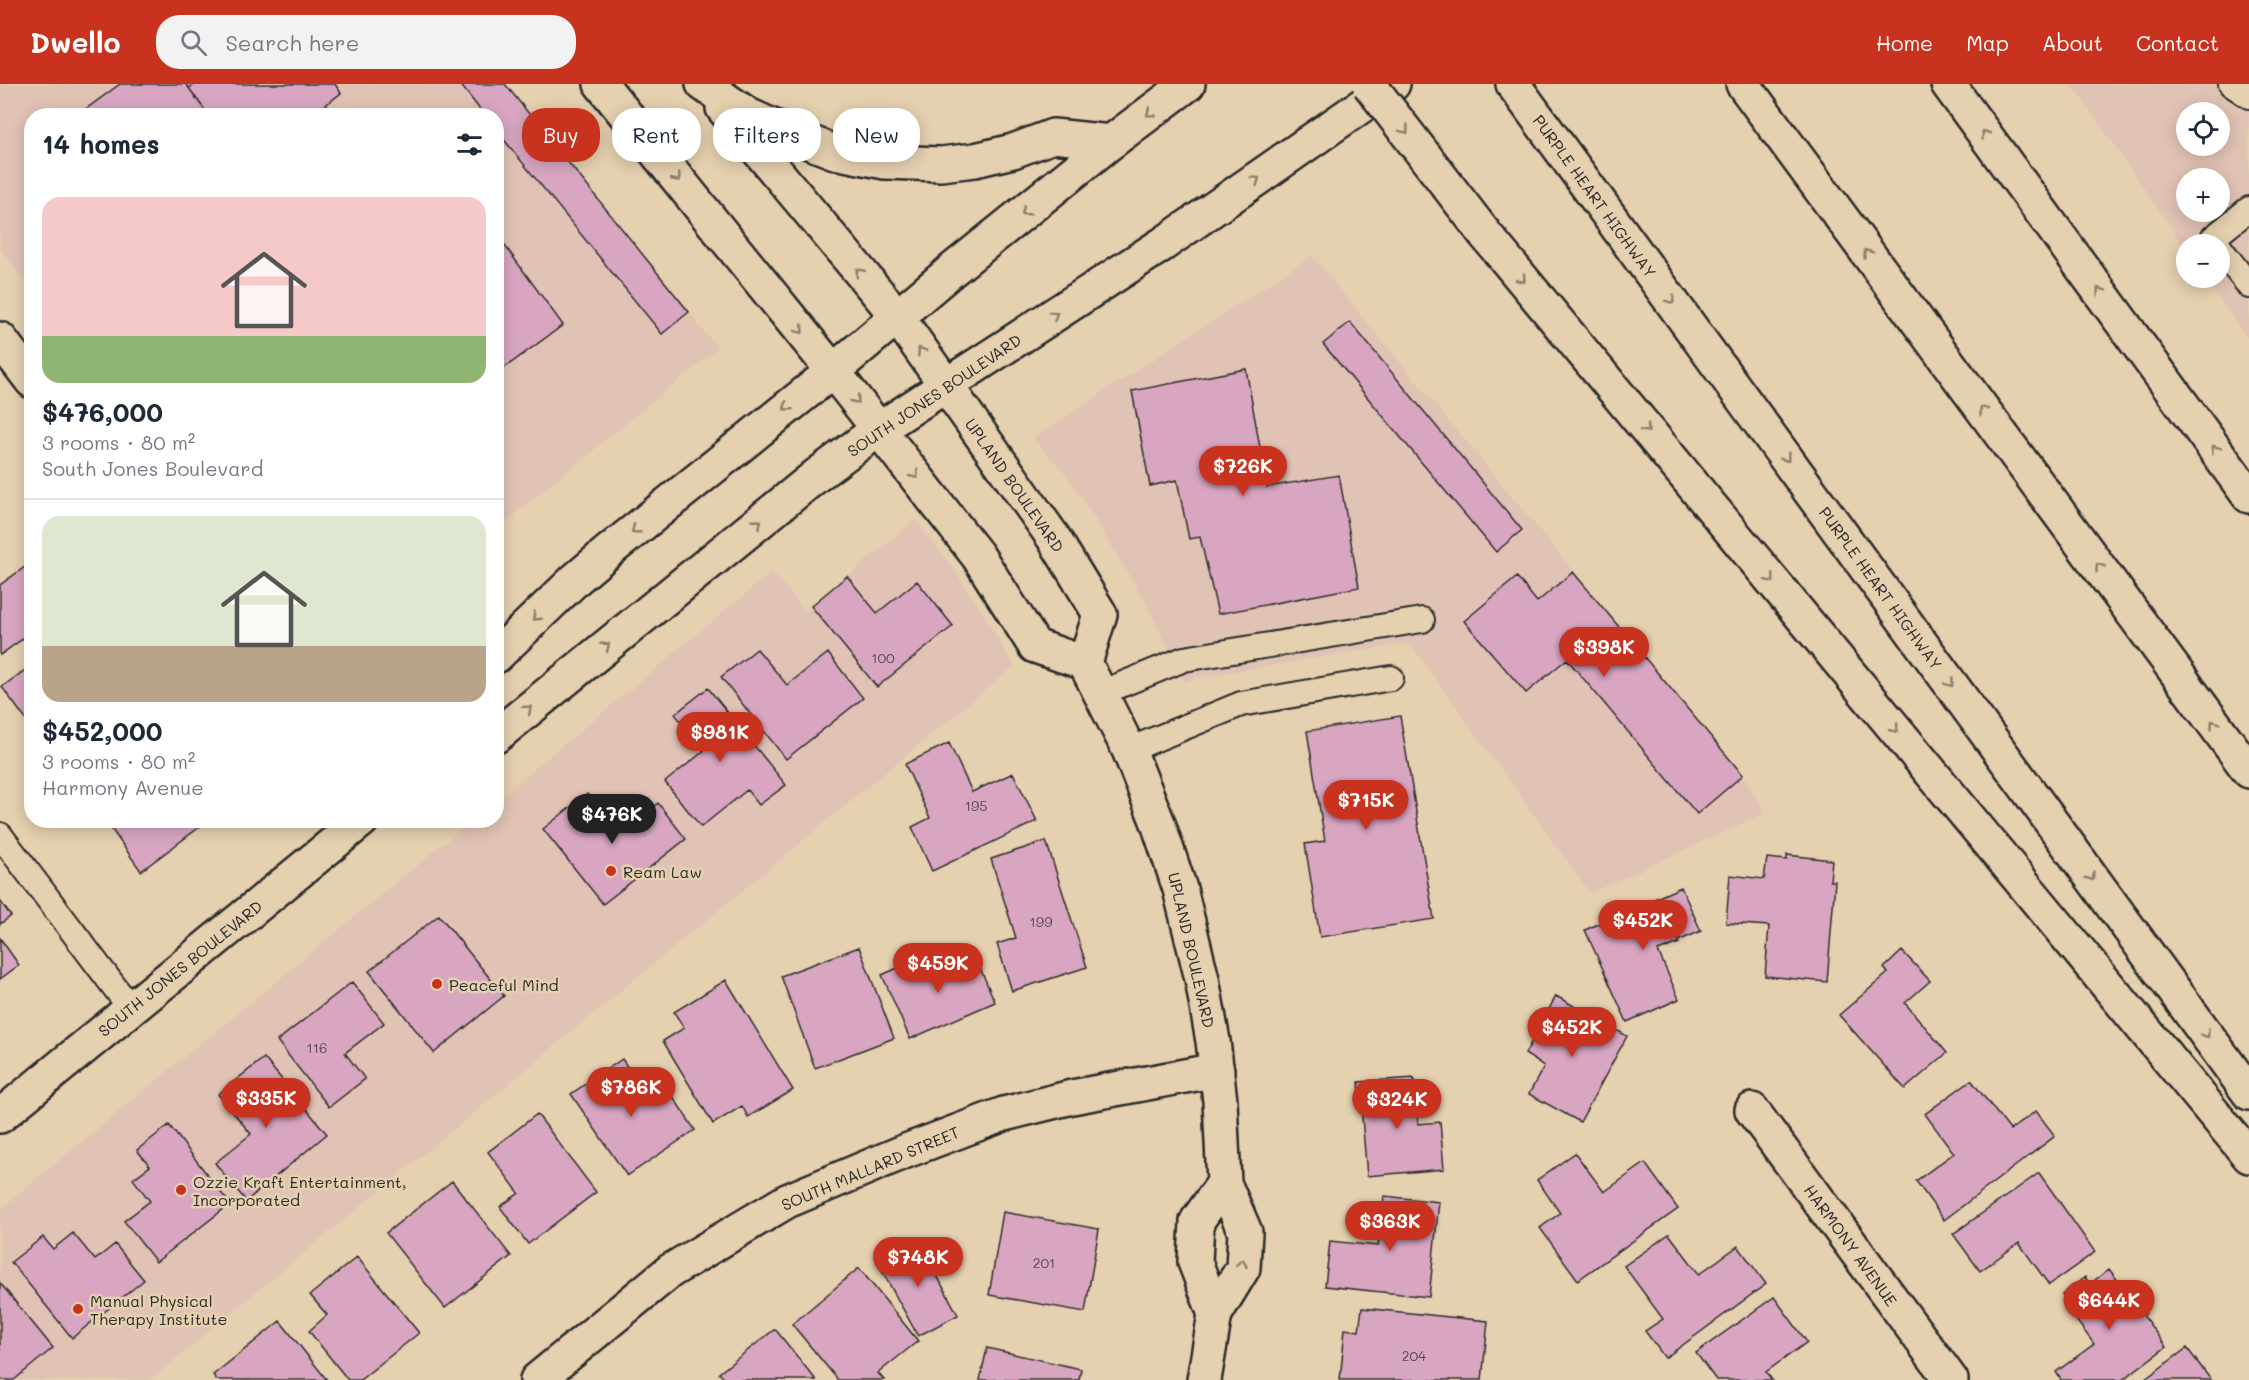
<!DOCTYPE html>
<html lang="en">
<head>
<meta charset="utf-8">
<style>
	:root { --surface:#fff; --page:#f2f2f3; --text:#1f2937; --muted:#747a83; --line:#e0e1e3; --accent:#c8321e }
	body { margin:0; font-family:Mali,sans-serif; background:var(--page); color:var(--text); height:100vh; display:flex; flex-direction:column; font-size:22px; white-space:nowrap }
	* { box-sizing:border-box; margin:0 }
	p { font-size:20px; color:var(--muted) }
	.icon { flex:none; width:33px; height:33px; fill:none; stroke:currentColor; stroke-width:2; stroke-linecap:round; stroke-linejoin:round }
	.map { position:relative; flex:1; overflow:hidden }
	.panel { position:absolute; left:24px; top:24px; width:480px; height:720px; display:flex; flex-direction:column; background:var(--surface); border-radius:24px; box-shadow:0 3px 15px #0003 }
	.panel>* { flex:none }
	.banner { position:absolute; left:522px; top:24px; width:570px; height:54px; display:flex; gap:12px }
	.tools { position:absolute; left:2176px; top:18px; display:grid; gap:12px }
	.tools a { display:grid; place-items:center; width:54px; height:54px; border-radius:50%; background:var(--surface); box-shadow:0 3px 15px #0003; font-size:30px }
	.price { position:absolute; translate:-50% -51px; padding:0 14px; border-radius:21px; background:var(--accent); color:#fff; font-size:20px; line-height:39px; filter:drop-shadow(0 2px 3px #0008) }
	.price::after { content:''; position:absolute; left:50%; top:36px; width:18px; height:14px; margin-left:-9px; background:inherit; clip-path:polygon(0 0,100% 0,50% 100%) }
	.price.on { background:#222; color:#fff }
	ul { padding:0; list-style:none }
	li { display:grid; align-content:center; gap:12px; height:318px; padding:0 18px }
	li+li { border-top:2px solid var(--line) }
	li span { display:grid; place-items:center; height:186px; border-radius:18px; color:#555 }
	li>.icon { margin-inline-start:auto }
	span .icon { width:108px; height:108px; fill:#fffc; stroke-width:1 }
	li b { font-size:26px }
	h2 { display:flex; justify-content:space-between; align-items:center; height:72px; padding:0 18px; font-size:26px }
	.tag { padding:0 21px; border-radius:24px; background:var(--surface); box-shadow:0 3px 15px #0003; font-size:21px; line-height:54px }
	.tag.on { background:var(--accent); color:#fff }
	header { display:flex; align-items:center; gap:36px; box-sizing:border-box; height:84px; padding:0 30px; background:var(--accent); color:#fff }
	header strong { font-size:28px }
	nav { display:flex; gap:33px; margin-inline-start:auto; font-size:21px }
	.search { width:420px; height:54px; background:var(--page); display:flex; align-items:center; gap:15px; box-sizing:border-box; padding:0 21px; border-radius:24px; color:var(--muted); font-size:22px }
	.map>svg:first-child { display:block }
	.built { fill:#e1c3b5; fill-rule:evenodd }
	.building { fill:#d9a6c2; stroke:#2b2b2b; stroke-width:1.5 }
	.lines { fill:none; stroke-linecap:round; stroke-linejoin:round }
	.lane-casing { stroke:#2b2b2b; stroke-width:28 }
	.street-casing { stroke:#2b2b2b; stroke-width:38 }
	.secondary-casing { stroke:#2b2b2b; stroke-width:38 }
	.primary-casing { stroke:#2b2b2b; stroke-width:38 }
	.highway-casing { stroke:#2b2b2b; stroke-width:38 }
	.lane { stroke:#e5d0af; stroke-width:24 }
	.street { stroke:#e5d0af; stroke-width:33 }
	.secondary { stroke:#e5d0af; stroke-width:33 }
	.primary { stroke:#e5d0af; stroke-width:33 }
	.highway { stroke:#e5d0af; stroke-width:33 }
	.highway-bridge-casing { stroke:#2b2b2b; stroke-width:38; stroke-linecap:butt }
	.highway-bridge { stroke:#e5d0af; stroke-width:33 }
	.oneway { stroke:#887e6d }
	.poi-dot { fill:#c8321e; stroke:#e5d0af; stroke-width:2 }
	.labels { text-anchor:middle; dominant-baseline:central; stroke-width:5; stroke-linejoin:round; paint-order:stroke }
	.number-label { font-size:14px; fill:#564a51 }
	.street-label { font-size:16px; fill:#2b2b2b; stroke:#e5d0af }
	.poi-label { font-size:16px; fill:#2b2b2b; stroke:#e5d0af; text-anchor:start }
</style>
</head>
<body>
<header>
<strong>Dwello</strong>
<div class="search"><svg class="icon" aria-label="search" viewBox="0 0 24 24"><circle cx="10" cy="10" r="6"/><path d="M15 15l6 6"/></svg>Search here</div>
<nav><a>Home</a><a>Map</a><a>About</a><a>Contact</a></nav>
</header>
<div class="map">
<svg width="2249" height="1296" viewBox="0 0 2249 1296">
	<rect width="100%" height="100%" fill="#e5d0af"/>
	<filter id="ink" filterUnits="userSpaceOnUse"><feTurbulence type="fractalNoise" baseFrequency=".0167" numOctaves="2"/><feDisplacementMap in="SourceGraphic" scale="12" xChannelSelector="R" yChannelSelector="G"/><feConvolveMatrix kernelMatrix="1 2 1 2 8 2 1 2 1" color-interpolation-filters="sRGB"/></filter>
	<g filter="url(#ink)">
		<path class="built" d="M0 0H502L718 264 497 445 496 32H32L31 206 0 164Z
			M2072 0H2249V257L2205 194H2220V160H2187V167ZM2187 28H2220V62H2187ZM2187 94H2220V128H2187Z
			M1312 172 1743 691 1765 729 1590 809 1412 562 1403 560 1195 594 1185 599 1147 521 1092 430 1065 389 1033 354Z
			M915 436 950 480 983 529 1014 582 150 1296H0V1125L471 737 496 736 497 716 772 488 806 528Z"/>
		<path class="building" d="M120 0H186L209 32H91L86 25Z
			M195 0H335L341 9 311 32H209L189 4Z
			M460 0H505L689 228 662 250 496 46V32H485Z
			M500 155 563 241 496 290V158Z
			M1350 238 1522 446 1496 468 1323 260Z
			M1246 285 1267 403 1339 391 1359 503 1218 530 1200 453 1189 455 1177 396 1150 402 1132 307Z
			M32 478V548L0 571V501Z
			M1573 488 1743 691 1697 730 1567 575 1526 609 1464 537 1517 493 1537 518Z
			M847 492 877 529 917 497 953 542 877 603 811 522Z
			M757 565 787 601 828 569 863 614 786 675 721 593Z
			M32 581V644L2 603Z
			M708 604 786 701 759 721 747 706 701 743 665 698 704 667 675 630Z
			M1400 632 1434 835 1320 853 1305 760 1325 757 1307 647Z
			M949 659 972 708 1013 689 1037 737 932 787 912 743 930 734 905 680Z
			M587 710 619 750 658 719 686 755 603 820 543 745Z
			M105 736H209L141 787Z
			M1046 757 1087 883 1012 907 997 860 1016 854 991 775Z
			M1787 771 1832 776 1830 797H1835L1827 898 1765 892 1769 842 1726 839 1730 791 1764 795 1767 774 1787 776Z
			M1681 803 1701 847 1678 857 1679 859 1658 867 1679 915 1627 938 1585 846Z
			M0 817 11 832 0 840Z
			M439 831 504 912 434 969 369 887Z
			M0 854 19 881 0 895Z
			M859 863 894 954 815 984 781 892Z
			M1902 867 1930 897 1905 919 1947 969 1905 1005 1839 931 1888 889 1884 884Z
			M973 868 995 918 910 955 882 891 911 878 917 893Z
			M726 896 793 1006 748 1033 742 1022 713 1040 663 957 684 944 674 928Z
			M352 898 384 939 345 969 365 995 329 1023 277 957Z
			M1556 912 1627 952 1580 1038 1529 1010 1544 982 1525 970Z
			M264 974 327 1050 246 1117 215 1079 251 1050 218 1010Z
			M622 975 652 1020 670 1008 695 1046 627 1092 571 1010Z
			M1414 994 1418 1040 1440 1038 1444 1085 1367 1092 1359 998Z
			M1971 996 2010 1046 2036 1027 2055 1052 1944 1136 1916 1097 1954 1069 1925 1030Z
			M537 1030 596 1108 528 1160 500 1123 519 1109 488 1068Z
			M169 1041 230 1120 156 1178 124 1137 150 1117 133 1095 150 1082 137 1066Z
			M1575 1069 1604 1108 1645 1079 1678 1125 1578 1196 1540 1144 1560 1129 1537 1096Z
			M2039 1089 2095 1168 2049 1201 2019 1159 1980 1187 1953 1150Z
			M452 1097 511 1172 445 1224 386 1149Z
			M1384 1112 1439 1118 1429 1213 1325 1202 1330 1157 1378 1162Z
			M1003 1128 1099 1145 1085 1228 989 1211Z
			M73 1149 95 1176 115 1160 144 1196 72 1254 11 1178 43 1153 53 1165Z
			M1669 1150 1699 1190 1738 1162 1766 1200 1665 1274 1645 1247 1663 1235 1624 1182Z
			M918 1156 958 1231 918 1252 877 1178Z
			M357 1173 419 1249 360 1296H348L309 1247 327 1231 310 1211Z
			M859 1184 918 1257 878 1289 884 1296H838L792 1240Z
			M2109 1185 2134 1218 2136 1217 2146 1229 2143 1231 2166 1263 2122 1296H2061L2056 1288 2094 1260 2065 1221 2068 1219 2062 1211 2085 1193 2090 1200Z
			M0 1199 53 1264 14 1296H0Z
			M1774 1213 1807 1258 1766 1288 1772 1296H1716L1696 1269Z
			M1362 1224 1488 1237 1482 1296H1340L1345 1245 1359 1247Z
			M280 1237 327 1296H217L213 1291Z
			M775 1245 816 1296H726L719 1289Z
			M987 1264 1081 1285 1079 1296H980Z
			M2187 1264 2211 1296H2144Z"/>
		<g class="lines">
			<g class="lane-casing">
				<path id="lane" d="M2231 0 2249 12
					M2218 160 2213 154 2249 125
					M2220 164 2249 202
					M1101 609 1184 575 1422 536
					M1129 666 1241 620 1391 594
					M0 751 131 925"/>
			</g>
			<g class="street-casing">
				<path id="street" d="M1752 1026 1951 1296
					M537 1296 670 1187 787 1117 906 1067 1004 1030 1072 1013 1217 986"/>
			</g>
			<g class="secondary-casing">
				<path id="secondary" d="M897 232 1053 453 1100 530 1085 579
					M0 255 32 297
					M833 287 978 472 1035 562 1085 579 1129 666 1158 739 1180 805 1202 895 1213 957 1220 1017 1224 1099 1245 1148 1243 1184 1215 1230 1204 1296
					M1215 1230 1195 1178 1197 1137 1224 1099"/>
			</g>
			<g class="primary-casing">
				<path id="primary" d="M496 572 576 495 609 467 833 287 951 187 1111 58 1188 0
					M496 652 817 391 879 345 1163 160 1393 0
					M0 1032 362 736"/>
			</g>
			<g class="highway-casing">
				<path id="highway" d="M601 0 833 287
					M703 0 748 31 801 55 835 68 885 78 941 80 975 76 1013 67 1053 52 1111 58
					M1513 0 2249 1009
					M1743 0 2249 687
					M1948 0 2249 412
					M723 24 897 232
					M1485 150 2249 1072"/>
			</g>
			<use href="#lane" class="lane"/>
			<use href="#street" class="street"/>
			<use href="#secondary" class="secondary"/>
			<use href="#primary" class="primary"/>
			<use href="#highway" class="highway"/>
			<g class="highway-bridge-casing">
				<path id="highway-bridge" d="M1369 0 1485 150"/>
			</g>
			<use href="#highway-bridge" class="highway-bridge"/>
		</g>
		<defs><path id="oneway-chevron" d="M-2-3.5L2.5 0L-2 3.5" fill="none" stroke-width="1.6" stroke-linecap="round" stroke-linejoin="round" transform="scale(1.5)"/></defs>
		<g class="oneway">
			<use href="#oneway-chevron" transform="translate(1150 29) rotate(143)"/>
			<use href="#oneway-chevron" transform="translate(1405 46) rotate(52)"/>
			<use href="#oneway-chevron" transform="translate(1985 50) rotate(-126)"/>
			<use href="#oneway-chevron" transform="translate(677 94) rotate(51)"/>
			<use href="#oneway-chevron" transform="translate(1256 96) rotate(-35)"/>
			<use href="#oneway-chevron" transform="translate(1025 128) rotate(142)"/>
			<use href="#oneway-chevron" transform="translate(1867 169) rotate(-126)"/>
			<use href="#oneway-chevron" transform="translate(859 188) rotate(-130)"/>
			<use href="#oneway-chevron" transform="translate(1522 195) rotate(50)"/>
			<use href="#oneway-chevron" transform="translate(2100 207) rotate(-126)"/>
			<use href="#oneway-chevron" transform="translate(1671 216) rotate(54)"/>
			<use href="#oneway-chevron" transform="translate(1054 231) rotate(-33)"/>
			<use href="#oneway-chevron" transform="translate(800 246) rotate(52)"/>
			<use href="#oneway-chevron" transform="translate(921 267) rotate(-124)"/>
			<use href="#oneway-chevron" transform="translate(856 316) rotate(51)"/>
			<use href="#oneway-chevron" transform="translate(787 323) rotate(141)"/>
			<use href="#oneway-chevron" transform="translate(1983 326) rotate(-126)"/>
			<use href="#oneway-chevron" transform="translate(1646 345) rotate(50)"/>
			<use href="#oneway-chevron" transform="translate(2215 365) rotate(-126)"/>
			<use href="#oneway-chevron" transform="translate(1786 374) rotate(54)"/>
			<use href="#oneway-chevron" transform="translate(915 391) rotate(51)"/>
			<use href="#oneway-chevron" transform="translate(758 439) rotate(-39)"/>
			<use href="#oneway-chevron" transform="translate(635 446) rotate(141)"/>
			<use href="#oneway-chevron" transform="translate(2099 483) rotate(-126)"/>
			<use href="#oneway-chevron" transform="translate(1771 495) rotate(50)"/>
			<use href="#oneway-chevron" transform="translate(536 533) rotate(137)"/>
			<use href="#oneway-chevron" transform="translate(606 562) rotate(-39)"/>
			<use href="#oneway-chevron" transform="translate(1950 599) rotate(54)"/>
			<use href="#oneway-chevron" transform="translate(528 625) rotate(-40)"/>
			<use href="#oneway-chevron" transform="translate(2214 640) rotate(-126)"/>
			<use href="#oneway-chevron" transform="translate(1895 645) rotate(50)"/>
			<use href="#oneway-chevron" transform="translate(2091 793) rotate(54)"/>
			<use href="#oneway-chevron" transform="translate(2206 950) rotate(54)"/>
			<use href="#oneway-chevron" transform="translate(1242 1179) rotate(-79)"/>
		</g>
	</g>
	<g class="poi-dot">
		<circle cx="611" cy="787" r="6"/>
		<circle cx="437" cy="900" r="6"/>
		<circle cx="181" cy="1106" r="6"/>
		<circle cx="78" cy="1225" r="6"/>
	</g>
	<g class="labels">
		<g class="number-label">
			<text x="883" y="573">100</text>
			<text x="976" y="721">195</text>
			<text x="1041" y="837">199</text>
			<text x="317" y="963">116</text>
			<text x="1044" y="1178">201</text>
			<text x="1414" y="1271">204</text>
		</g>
		<g class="street-label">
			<text transform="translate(1595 112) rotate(54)">PURPLE HEART HIGHWAY</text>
			<text transform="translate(934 311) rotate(-34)">SOUTH JONES BOULEVARD</text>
			<text transform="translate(1015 401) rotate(55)">UPLAND BOULEVARD</text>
			<text transform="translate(1881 504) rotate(54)">PURPLE HEART HIGHWAY</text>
			<text transform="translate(1192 866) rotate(77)">UPLAND BOULEVARD</text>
			<text transform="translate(180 884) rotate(-39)">SOUTH JONES BOULEVARD</text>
			<text transform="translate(870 1084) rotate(-23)">SOUTH MALLARD STREET</text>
			<text transform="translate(1851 1161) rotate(54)">HARMONY AVENUE</text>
		</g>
		<g class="poi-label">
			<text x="623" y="787">Ream Law</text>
			<text x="449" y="900">Peaceful Mind</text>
			<text x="193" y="1097">Ozzie Kraft Entertainment,<tspan x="193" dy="18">Incorporated</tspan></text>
			<text x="90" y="1216">Manual Physical<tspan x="90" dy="18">Therapy Institute</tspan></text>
		</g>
	</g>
</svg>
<div class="tools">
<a><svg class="icon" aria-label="locate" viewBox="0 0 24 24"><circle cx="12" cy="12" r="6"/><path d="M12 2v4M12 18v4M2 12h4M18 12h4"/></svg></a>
<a>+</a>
<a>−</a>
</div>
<b class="price" style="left:1243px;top:413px">$726K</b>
<b class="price" style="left:1604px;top:594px">$398K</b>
<b class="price" style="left:720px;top:679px">$981K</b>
<b class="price" style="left:1366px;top:747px">$715K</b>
<b class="price on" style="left:612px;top:761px">$476K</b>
<b class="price" style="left:1643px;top:867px">$452K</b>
<b class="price" style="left:938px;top:910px">$459K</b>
<b class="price" style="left:1572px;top:974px">$452K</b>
<b class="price" style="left:631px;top:1034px">$786K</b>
<b class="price" style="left:266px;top:1045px">$335K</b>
<b class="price" style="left:1397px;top:1046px">$324K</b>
<b class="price" style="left:1390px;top:1168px">$363K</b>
<b class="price" style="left:918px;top:1204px">$748K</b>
<b class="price" style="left:2109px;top:1247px">$644K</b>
<div class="banner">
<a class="tag on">Buy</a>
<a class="tag">Rent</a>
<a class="tag">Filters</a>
<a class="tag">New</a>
</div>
<section class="panel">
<h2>14 homes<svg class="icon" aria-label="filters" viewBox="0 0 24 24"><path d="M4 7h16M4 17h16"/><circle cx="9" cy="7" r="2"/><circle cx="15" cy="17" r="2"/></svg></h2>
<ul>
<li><span style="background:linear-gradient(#f6c9c9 75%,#8fb573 0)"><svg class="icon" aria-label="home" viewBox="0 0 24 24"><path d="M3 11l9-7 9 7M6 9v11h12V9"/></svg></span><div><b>$476,000</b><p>3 rooms · 80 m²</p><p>South Jones Boulevard</p></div></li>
<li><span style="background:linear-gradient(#dfe7d0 70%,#b9a48a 0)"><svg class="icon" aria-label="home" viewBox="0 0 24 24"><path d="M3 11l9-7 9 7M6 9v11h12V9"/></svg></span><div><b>$452,000</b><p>3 rooms · 80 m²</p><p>Harmony Avenue</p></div></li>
</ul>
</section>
</div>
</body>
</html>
